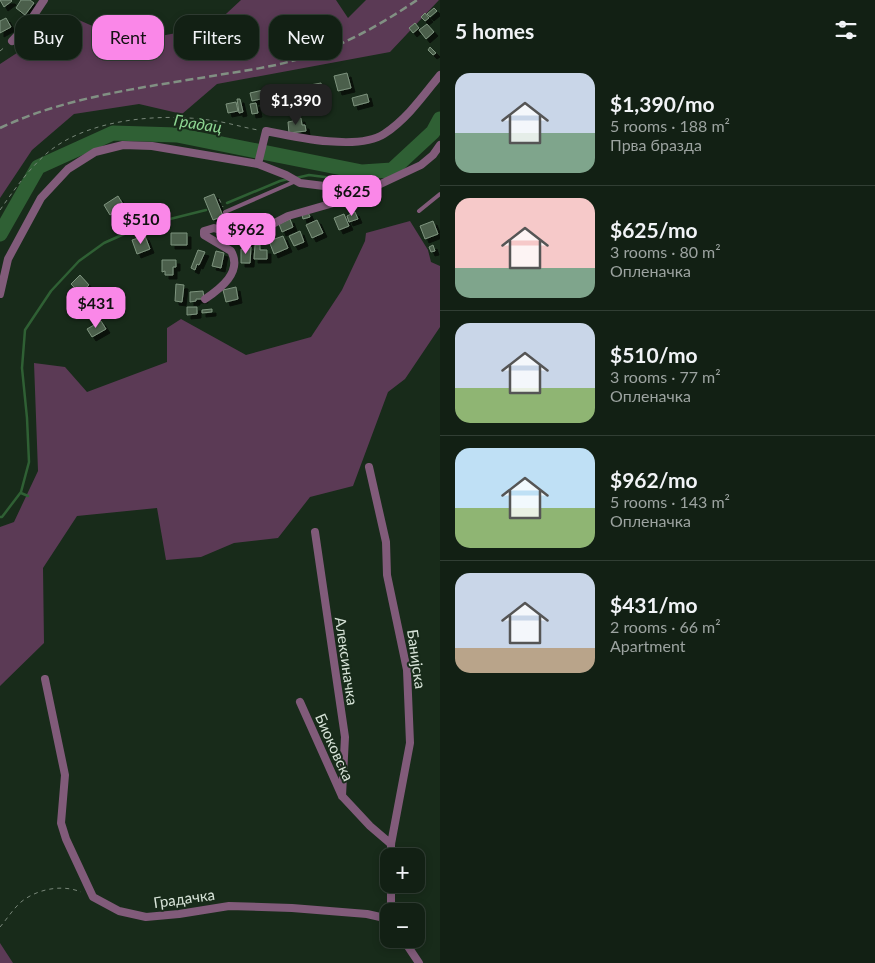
<!DOCTYPE html>
<html lang="en">
<head>
<meta charset="utf-8">
<style>
	:root { --surface:#122014; --page:#1f2d22; --text:#f1f3f6; --muted:#9ca3a0; --line:#313e34; --accent:#fa87e8 }
	body { margin:0; font-family:Lato,sans-serif; background:var(--page); color:var(--text); height:100vh; display:flex; flex-direction:column; font-size:19px; white-space:nowrap }
	* { box-sizing:border-box; margin:0 }
	p { font-size:16px; color:var(--muted) }
	.icon { flex:none; width:28px; height:28px; fill:none; stroke:currentColor; stroke-width:2; stroke-linecap:round; stroke-linejoin:round }
	.map { position:relative; flex:1; overflow:hidden }
	.details { display:flex; flex-direction:column; background:var(--surface); width:435px }
	.details>* { flex:none }
	.guide { position:absolute; left:15px; top:15px; width:350px; height:45px; display:flex; gap:10px }
	.buttons { position:absolute; left:380px; top:848px; display:grid; gap:10px }
	.buttons a { display:grid; place-items:center; width:45px; height:45px; border-radius:10px; background:var(--surface); box-shadow:0 2px 8px #0003,0 0 0 1px var(--line); font-size:25px }
	.price { position:absolute; translate:-50% -42px; padding:0 11px; border-radius:10px; background:var(--accent); color:#111; font-size:16px; line-height:32px; filter:drop-shadow(0 1px 2px #0008) }
	.price::after { content:''; position:absolute; left:50%; top:30px; width:15px; height:11px; margin-left:-8px; background:inherit; clip-path:polygon(0 0,100% 0,50% 100%) }
	.price.on { background:#222; color:#fff }
	ul { padding:0; list-style:none }
	li { display:flex; align-items:center; gap:15px; height:125px; padding:0 15px }
	li+li { border-top:1px solid var(--line) }
	li span { display:grid; place-items:center; flex:none; width:140px; height:100px; border-radius:15px; color:#555 }
	li>.icon { margin-inline-start:auto }
	span .icon { width:60px; height:60px; fill:#fffc; stroke-width:1 }
	li b { font-size:21px }
	h2 { display:flex; justify-content:space-between; align-items:center; height:60px; padding:0 15px; font-size:21px }
	.chip { padding:0 18px; border-radius:15px; background:var(--surface); box-shadow:0 2px 8px #0003,0 0 0 1px var(--line); font-size:18px; line-height:45px }
	.chip.on { background:var(--accent); color:#111 }
	main { display:flex; flex:1; min-height:0 }
	.map>svg:first-child { display:block }
	.green { fill:#5b3a55 }
	.lines { fill:none; stroke-linecap:round; stroke-linejoin:round }
	.stream { stroke:#2f6034; stroke-width:2.5 }
	.river { stroke:#2f6034; stroke-width:15 }
	.building { fill:#4b5f4c; stroke:#7e947e; filter:url(#shadow) }
	.path { stroke:#788779; stroke-width:1; stroke-dasharray:4 4; stroke-linecap:butt }
	.service { stroke:#815b7a; stroke-width:4 }
	.minor { stroke:#815b7a; stroke-width:8 }
	.rail { stroke:#819083; stroke-width:2.5; stroke-dasharray:8 4; stroke-linecap:butt }
	.labels { text-anchor:middle; dominant-baseline:central; stroke-width:4; stroke-linejoin:round; paint-order:stroke }
	.street-label { font-size:15px; fill:#d7e3d8; stroke:#182b1a }
	.water-label { font-size:16px; font-style:italic; fill:#8dd592; stroke:#182b1a }
</style>
</head>
<body>
<main>
<div class="map">
<svg width="440" height="963" viewBox="0 0 440 963">
	<defs>
		<filter id="shadow"><feDropShadow dx="4" dy="4" stdDeviation="0" flood-color="#0009"/></filter>
	</defs>
	<rect width="100%" height="100%" fill="#182b1a"/>
	<path class="green" d="M241 0H336L348 18 366 0H439L390 52 217 84 182 114 139 104 74 114 32 150 0 198V64L72 17 129 42 213 26Z
		M410 221 428 250 431 262 440 266V327L405 379 388 392 353 486 310 497 278 538 234 543 201 557 166 560 157 508 77 516 43 568 44 643 0 686V527L14 522 38 471 34 363 65 367 87 392 167 362V328L181 319 246 355 311 337 342 290 365 241 366 233Z
		M0 943 13 963H0Z"/>
	<g class="lines">
		<path class="stream" d="M296 178 309 175 348 180 362 172
			M227 203 280 181 288 179
			M21 493 28 496
			M0 517H2L21 492 29 462 27 418 22 368 25 330 51 291 79 261 104 243 142 226 206 210"/>
		<path class="river" d="M0 234 38 167 113 133 177 135 362 172 392 170 433 132 440 119"/>
	</g>
	<path class="building" d="M0 0H11L12 1 4 7Z
		M21 0H30L34 3 25 15 16 8Z
		M434 8 437 11 430 17 427 14Z
		M425 13 429 18 425 21 421 17Z
		M6 18 11 27 0 33V21Z
		M415 23 419 28 413 33 409 28Z
		M427 24 434 32 426 39 419 30Z
		M430 47 436 53 433 55 428 50Z
		M347 73 351 88 338 91 334 76Z
		M321 83 323 92 312 94 310 85Z
		M275 86 277 96 266 98 264 88Z
		M296 87 298 99 284 102 282 89Z
		M263 90 265 98 252 101 250 93Z
		M367 94 369 102 354 106 352 98Z
		M237 99H240L243 112 239 113Z
		M236 102 238 111 228 113 226 104Z
		M256 103 258 113 252 114 250 104Z
		M301 118 302 125H305L306 131 289 133 288 122 293 121V119Z
		M214 194 223 216 213 220 204 198Z
		M118 196 124 206 110 215 104 205Z
		M308 212 310 217 303 219 302 215Z
		M355 212 358 219 349 222 347 216Z
		M344 214 349 226 339 230 334 218Z
		M290 219 293 227 282 232 279 224Z
		M317 220 323 233 312 238 306 225Z
		M433 221 438 234 425 239 420 226Z
		M300 231 304 242 294 246 289 236Z
		M171 233H187V245H171Z
		M145 236 150 249 137 254 132 240Z
		M283 236 288 248 274 254 269 241Z
		M250 237 248 245H243V238Z
		M255 245H260V250H267V259H254Z
		M433 245 435 251 431 252 429 247Z
		M245 247H251L250 263H241V249H245Z
		M198 250 205 252 199 265 197 264 195 270 191 268Z
		M216 251 224 253 221 268 212 266Z
		M162 260H176V267H173V275H165V271L162 272Z
		M80 275 89 285 80 293 71 284Z
		M176 284 184 285 182 302 175 301Z
		M236 287 238 299 226 302 223 290Z
		M203 291 204 299H196V301L190 302V292Z
		M187 307H197V314L187 315Z
		M212 309V312L202 313V310Z
		M101 321 106 329 92 337 87 329Z"/>
	<g class="lines">
		<path class="path" d="M0 51 6 46
			M219 199 223 207
			M0 210C14 190 28 170 46 154 86 119 159 113 209 120 226 122 241 127 258 130
			M0 927C7 919 13 909 21 902 37 889 62 884 81 892"/>
		<path class="service" d="M419 211 440 194
			M225 212 296 181"/>
		<path class="minor" d="M12 41 28 24 44 0
			M258 164 266 131C295 137 358 151 384 134 407 119 423 96 440 75
			M327 186 328 204
			M0 294 8 259 41 198 68 169 95 152 123 145 152 146 258 164 286 175 300 183 356 190 372 188 421 165 433 155 440 145
			M205 299C220 289 243 272 231 251L204 235V231L214 228 235 235 248 234 261 230 288 216 337 202 356 190
			M369 467 386 542 387 575 407 670 410 743 391 844V856
			M315 532 345 737 342 796
			M45 679 65 775 61 823 66 839 93 897 119 911 146 917 179 914 229 906 292 908 367 914 389 919
			M300 702 342 796 370 826 391 844
			M391 911V884
			M403 939 419 963"/>
		<path class="rail" d="M0 128C70 95 149 87 224 74 250 70 277 66 302 58 345 45 380 25 417 0"/>
	</g>
	<g class="labels">
		<g class="street-label">
			<text transform="translate(417 659) rotate(82)">Банијска</text>
			<text transform="translate(347 661) rotate(82)">Алексиначка</text>
			<text transform="translate(335 747) rotate(66)">Биоковска</text>
			<text transform="translate(184 898) rotate(-8)">Градачка</text>
		</g>
		<g class="water-label">
			<text transform="translate(198 123) rotate(9)">Градац</text>
		</g>
	</g>
</svg>
<div class="buttons">
<a>+</a>
<a>−</a>
</div>
<b class="price on" style="left:296px;top:126px">$1,390</b>
<b class="price" style="left:352px;top:217px">$625</b>
<b class="price" style="left:141px;top:245px">$510</b>
<b class="price" style="left:246px;top:255px">$962</b>
<b class="price" style="left:96px;top:329px">$431</b>
<div class="guide">
<a class="chip">Buy</a>
<a class="chip on">Rent</a>
<a class="chip">Filters</a>
<a class="chip">New</a>
</div>
</div>
<section class="details">
<h2>5 homes<svg class="icon" aria-label="filters" viewBox="0 0 24 24"><path d="M4 7h16M4 17h16"/><circle cx="9" cy="7" r="2"/><circle cx="15" cy="17" r="2"/></svg></h2>
<ul>
<li><span style="background:linear-gradient(#c9d6e8 60%,#7fa58c 0)"><svg class="icon" aria-label="home" viewBox="0 0 24 24"><path d="M3 11l9-7 9 7M6 9v11h12V9"/></svg></span><div><b>$1,390/mo</b><p>5 rooms · 188 m²</p><p>Прва бразда</p></div></li>
<li><span style="background:linear-gradient(#f6c9c9 70%,#7fa58c 0)"><svg class="icon" aria-label="home" viewBox="0 0 24 24"><path d="M3 11l9-7 9 7M6 9v11h12V9"/></svg></span><div><b>$625/mo</b><p>3 rooms · 80 m²</p><p>Опленачка</p></div></li>
<li><span style="background:linear-gradient(#c9d6e8 65%,#8fb573 0)"><svg class="icon" aria-label="home" viewBox="0 0 24 24"><path d="M3 11l9-7 9 7M6 9v11h12V9"/></svg></span><div><b>$510/mo</b><p>3 rooms · 77 m²</p><p>Опленачка</p></div></li>
<li><span style="background:linear-gradient(#bfe0f5 60%,#8fb573 0)"><svg class="icon" aria-label="home" viewBox="0 0 24 24"><path d="M3 11l9-7 9 7M6 9v11h12V9"/></svg></span><div><b>$962/mo</b><p>5 rooms · 143 m²</p><p>Опленачка</p></div></li>
<li><span style="background:linear-gradient(#c9d6e8 75%,#b9a48a 0)"><svg class="icon" aria-label="home" viewBox="0 0 24 24"><path d="M3 11l9-7 9 7M6 9v11h12V9"/></svg></span><div><b>$431/mo</b><p>2 rooms · 66 m²</p><p>Apartment</p></div></li>
</ul>
</section>
</main>
</body>
</html>
